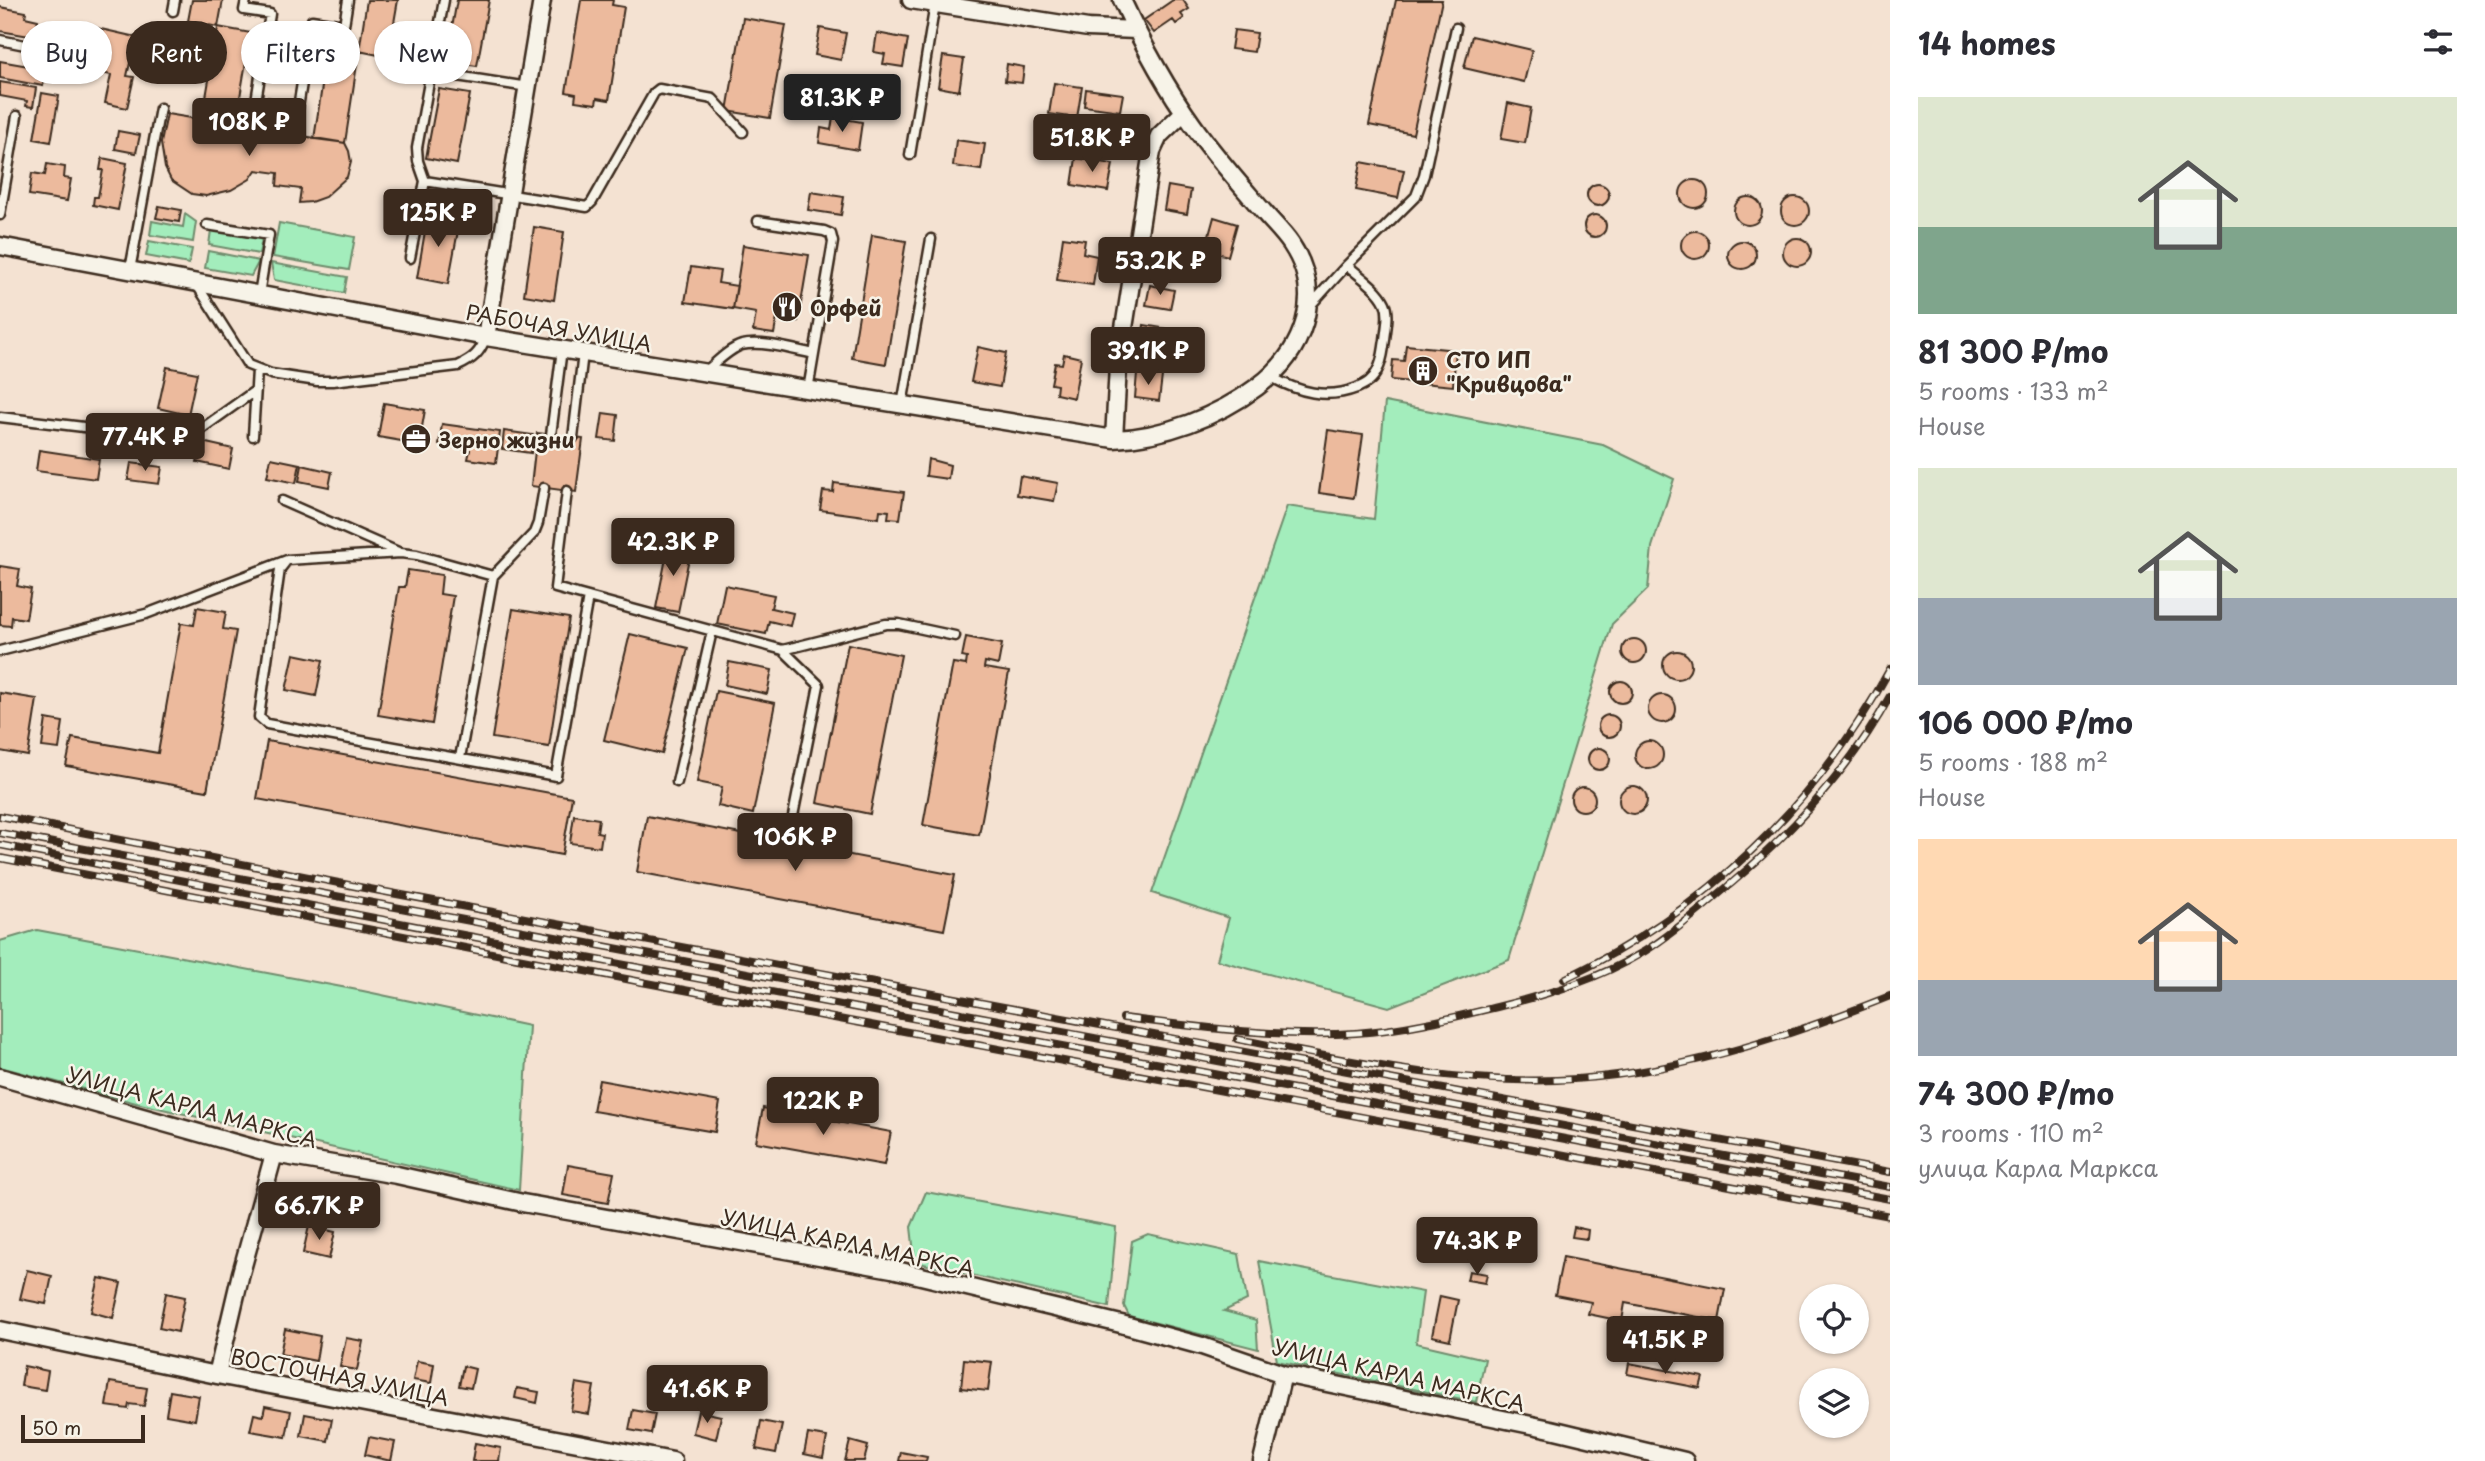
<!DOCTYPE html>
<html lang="en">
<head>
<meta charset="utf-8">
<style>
	:root { --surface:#fff; --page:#f2f2f3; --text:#2b2b33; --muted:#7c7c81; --accent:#3b2a1e }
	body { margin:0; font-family:"Playpen Sans",sans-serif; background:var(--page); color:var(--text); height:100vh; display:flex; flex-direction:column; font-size:26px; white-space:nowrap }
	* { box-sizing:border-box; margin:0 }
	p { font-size:23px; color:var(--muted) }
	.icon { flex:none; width:38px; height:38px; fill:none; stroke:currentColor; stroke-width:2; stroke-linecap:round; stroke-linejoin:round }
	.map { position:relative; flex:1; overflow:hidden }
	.panel { display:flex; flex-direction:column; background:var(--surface); width:595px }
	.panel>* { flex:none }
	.top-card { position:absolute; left:21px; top:21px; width:665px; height:63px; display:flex; gap:14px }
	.tools { position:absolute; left:1799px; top:1284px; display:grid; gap:14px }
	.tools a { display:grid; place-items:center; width:70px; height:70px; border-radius:50%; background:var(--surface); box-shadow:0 2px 5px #0004; font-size:35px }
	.scale { position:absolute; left:21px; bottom:18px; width:124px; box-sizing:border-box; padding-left:7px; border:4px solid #3b2a1e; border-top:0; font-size:19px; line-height:24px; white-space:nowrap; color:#3b2a1e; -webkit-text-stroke:5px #f7f3e8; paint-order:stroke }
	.price { position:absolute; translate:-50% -60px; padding:0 16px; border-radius:7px; background:var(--accent); color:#fff; font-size:23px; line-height:46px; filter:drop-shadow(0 2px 4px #0008) }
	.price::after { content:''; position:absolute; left:50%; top:42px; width:21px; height:16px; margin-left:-10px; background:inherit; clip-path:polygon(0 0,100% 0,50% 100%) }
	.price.selected { background:#222; color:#fff }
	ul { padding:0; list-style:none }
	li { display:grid; align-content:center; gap:14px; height:371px; padding:0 28px }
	li span { display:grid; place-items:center; height:217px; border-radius:0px; color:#555 }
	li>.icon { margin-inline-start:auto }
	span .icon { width:126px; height:126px; fill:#fffc; stroke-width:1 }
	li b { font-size:30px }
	h2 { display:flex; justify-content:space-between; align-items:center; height:84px; padding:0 28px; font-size:30px }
	.pill { padding:0 24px; border-radius:32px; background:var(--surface); box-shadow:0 2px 5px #0004; font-size:24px; line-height:63px }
	.pill.selected { background:var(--accent); color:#fff }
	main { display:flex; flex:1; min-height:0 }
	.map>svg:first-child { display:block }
	.green { fill:#a3edbc; stroke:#6f8c6d; stroke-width:2 }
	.building { fill:#ecba9d; stroke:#3b2a1e; stroke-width:2 }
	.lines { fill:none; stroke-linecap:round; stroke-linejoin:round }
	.service-casing { stroke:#3b2a1e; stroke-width:13 }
	.minor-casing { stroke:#3b2a1e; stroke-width:21 }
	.service { stroke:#f7f3e8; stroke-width:8 }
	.minor { stroke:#f7f3e8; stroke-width:16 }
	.rail-casing { stroke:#3b2a1e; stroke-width:8 }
	.rail { stroke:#f7f3e8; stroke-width:5; stroke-dasharray:16; stroke-linecap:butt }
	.labels { text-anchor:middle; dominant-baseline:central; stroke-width:5; stroke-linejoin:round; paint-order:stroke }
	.poi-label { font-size:21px; font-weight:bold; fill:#3b2a1e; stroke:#f7f3e8; text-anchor:start }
	.street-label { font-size:21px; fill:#3b2a1e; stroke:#f7f3e8 }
</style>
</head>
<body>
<main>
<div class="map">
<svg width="1890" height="1461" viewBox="0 0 1890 1461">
	<rect width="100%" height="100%" fill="#f4e2d2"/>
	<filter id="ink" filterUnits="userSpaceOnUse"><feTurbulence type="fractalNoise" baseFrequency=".0143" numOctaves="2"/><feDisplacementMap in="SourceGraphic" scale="14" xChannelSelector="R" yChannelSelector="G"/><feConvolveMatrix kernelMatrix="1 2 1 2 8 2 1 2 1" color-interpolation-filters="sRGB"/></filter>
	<g filter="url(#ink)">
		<path class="green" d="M185 214 196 222 193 242 150 235 152 221 183 227Z
			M279 223 355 237 349 270 273 257Z
			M211 230 262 239 259 254 209 245Z
			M149 241 192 249 189 264 146 256Z
			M208 251 259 261 251 276 205 268Z
			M271 263 347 277 344 293 274 280Z
			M1385 402 1603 445 1674 479 1652 547 1648 589 1612 624 1509 960 1389 1007 1217 960 1229 918 1152 893 1287 506 1374 519Z
			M37 930 363 991 529 1026 519 1190 136 1103 0 1067V941Z
			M926 1192 1116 1227 1109 1307 915 1262 911 1227Z
			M1148 1234 1239 1254 1247 1300 1224 1311 1256 1320 1258 1349 1129 1316 1124 1306 1132 1241Z
			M1259 1261 1423 1292 1416 1343 1485 1359 1476 1402 1277 1361Z"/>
		<path class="building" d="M192 0H223L218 27 188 21Z
			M367 0H398L388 57 359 51Z
			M457 0H489L477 66 446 61Z
			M581 0H613L612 5 624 7 609 100 597 98 596 104 575 101 576 94 566 92Z
			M1173 0H1183L1189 9 1181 14 1184 18 1176 24 1173 20 1154 33 1144 20Z
			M1396 0H1442L1413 134 1369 125Z
			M0 7 26 12 25 17 38 20 37 24 49 26 47 39 0 31Z
			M743 18 786 25 770 118 727 111Z
			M79 24 136 37 127 76 134 77 127 108 105 103 111 75 78 68 82 50 74 48Z
			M218 27 251 33 235 126 202 121Z
			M820 28 846 33 841 60 815 55Z
			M1234 30 1257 33 1254 52 1231 49Z
			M877 33 908 39 903 67 883 64 885 54 874 52Z
			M1472 36 1532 50 1524 82 1464 68Z
			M42 41 56 44 53 57 40 54Z
			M328 47 359 51 345 143 314 139Z
			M943 56 964 59 959 91 938 87Z
			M0 61 46 69 43 86 0 78Z
			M1007 64 1024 67 1022 83 1005 81Z
			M0 82 36 88 33 107 26 106 27 101 0 96Z
			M1054 83 1082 87 1077 118 1049 114Z
			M439 89 470 94 457 164 426 158Z
			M1086 89 1123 94 1120 111 1084 106Z
			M42 93 59 96 51 142 34 139Z
			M1508 103 1531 108 1525 143 1501 139Z
			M167 114 345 143 349 151 351 162 347 177 325 197 311 202 299 203 301 189 277 186 278 173 256 170 250 179 231 190 206 196 192 194 171 180 165 168 161 143Z
			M833 117 862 122 858 150 819 143 821 128 831 130Z
			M118 131 140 135 136 153 115 149Z
			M956 140 985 144 981 170 953 166Z
			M102 158 127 163 118 210 93 205 94 197H98L103 170H100Z
			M1076 158 1113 164 1108 191 1072 185Z
			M1361 162 1404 170 1398 198 1356 190Z
			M47 164 65 167 64 178 71 179 67 201 29 195 32 173 45 175Z
			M1680 194a14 14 0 1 1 28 0a14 14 0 1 1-28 0Z
			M1587 195a11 11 0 1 1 22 0a11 11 0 1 1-22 0Z
			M1168 186 1191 190 1187 214 1164 210Z
			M811 192 844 197 841 215 808 210Z
			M1734 211a14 14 0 1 1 28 0a14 14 0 1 1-28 0Z
			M1781 211a14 14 0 1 1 28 0a14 14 0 1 1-28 0Z
			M159 206 181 210 179 222 156 218Z
			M428 214 460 220 448 284 417 278Z
			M1584 226a11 11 0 1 1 22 0a11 11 0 1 1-22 0Z
			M1214 217 1237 224 1228 256 1205 250Z
			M534 227 564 232 554 300 524 295Z
			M1681 245a14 14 0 1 1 28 0a14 14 0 1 1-28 0Z
			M872 235 906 241 886 364 852 358Z
			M1063 237 1085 240 1083 253 1097 256 1093 285 1057 280Z
			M1783 252a14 14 0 1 1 28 0a14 14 0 1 1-28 0Z
			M1728 255a14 14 0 1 1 28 0a14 14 0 1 1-28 0Z
			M743 245 809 255 798 321 777 318 774 334 753 331 756 313 733 309Z
			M1157 251 1173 253 1169 275 1154 273Z
			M691 267 720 271 718 283 737 286 733 309 685 302Z
			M1150 285 1174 290 1170 309 1146 305Z
			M1144 325 1168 329 1164 354 1140 350Z
			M1406 345 1456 350 1453 386 1391 380 1393 360 1404 361Z
			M978 347 1006 353 1000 387 971 382Z
			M1064 354 1081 358 1074 398 1056 394 1057 385 1051 384 1055 363 1062 364Z
			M167 367 197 373 188 415 158 408Z
			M1137 373 1162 376 1159 401 1135 398Z
			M384 403 425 410 419 444 378 437Z
			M603 413 618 415 615 441 599 439Z
			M442 424 500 432 496 463 468 459 470 450 439 445Z
			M1328 430 1363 435 1354 498 1319 493Z
			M504 431 533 435 531 453 502 449Z
			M537 433 583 439 576 492 531 486Z
			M202 442 233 449 229 469 197 462Z
			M39 450 99 459 96 479 36 471Z
			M271 458 300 464 296 483 267 477Z
			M928 459 950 465 948 479 926 476Z
			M131 463 162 467 159 484 128 480Z
			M302 465 332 472 329 487 299 481Z
			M1020 476 1058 483 1054 501 1017 495Z
			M834 483 904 492 900 519 888 518 889 511 880 510 879 518 820 510 823 491 833 492Z
			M669 543 691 548 678 612 656 608Z
			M0 566 20 569 17 586 31 589 26 619 12 617 11 626 0 625Z
			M408 570 442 575 440 594 453 596 432 724 378 715 399 587H405Z
			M725 585 774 595 771 608 793 613 790 626 769 621 766 634 717 624Z
			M197 607 226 612 223 629 236 631 207 791 66 766 72 738 158 753 181 623 194 625Z
			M513 609 569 618 549 747 492 738Z
			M630 634 688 648 662 754 604 740Z
			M966 637 1002 644 998 665 985 662 984 668 1009 672 979 835 923 825 953 663 966 665 967 658 962 657Z
			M1622 651a12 12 0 1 1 24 0a12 12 0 1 1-24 0Z
			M848 644 901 655 870 814 817 803Z
			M1663 665a14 14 0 1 1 28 0a14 14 0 1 1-28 0Z
			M294 654 323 660 316 696 286 690Z
			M729 662 772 670 767 694 725 685Z
			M1610 692a11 11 0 1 1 22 0a11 11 0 1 1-22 0Z
			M716 691 775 703 753 814 718 806 722 787 697 782Z
			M0 693 37 699 28 756 0 751Z
			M1648 709a14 14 0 1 1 28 0a14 14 0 1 1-28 0Z
			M1598 726a11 11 0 1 1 22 0a11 11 0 1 1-22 0Z
			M46 719 63 722 59 749 42 747Z
			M267 741 572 797 562 855 257 799Z
			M1635 755a14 14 0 1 1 28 0a14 14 0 1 1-28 0Z
			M1588 759a11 11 0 1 1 22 0a11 11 0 1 1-22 0Z
			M1619 800a14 14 0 1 1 28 0a14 14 0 1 1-28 0Z
			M1571 799a12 12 0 1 1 24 0a12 12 0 1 1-24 0Z
			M574 815 599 819 597 832 602 833 600 847 570 843Z
			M647 816 955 875 944 930 637 872Z
			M599 1080 720 1102 715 1132 593 1111Z
			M763 1108 891 1132 884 1165 756 1142Z
			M568 1165 614 1173 608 1203 563 1195Z
			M309 1226 335 1232 329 1259 303 1253Z
			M1574 1227 1588 1230 1587 1239 1572 1237Z
			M1563 1257 1725 1289 1719 1321 1625 1303 1622 1321 1588 1314 1591 1302 1555 1295Z
			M27 1270 52 1276 46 1304 20 1299Z
			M1469 1271 1487 1274 1485 1283 1467 1280Z
			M99 1278 121 1283 113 1318 91 1312Z
			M166 1293 185 1297 178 1332 159 1328Z
			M1440 1296 1458 1300 1450 1340 1432 1336Z
			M285 1329 320 1336 316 1361 280 1354Z
			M346 1338 363 1341 357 1370 340 1367Z
			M964 1359 992 1362 988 1391 961 1388Z
			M417 1361 434 1364 431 1383 413 1380Z
			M1629 1363 1703 1377 1700 1388 1627 1374Z
			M24 1366 48 1371 45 1390 21 1386Z
			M463 1366 475 1369 471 1388 459 1386Z
			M110 1382 147 1388 144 1406 129 1404 128 1409 106 1406Z
			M576 1383 594 1386 589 1414 571 1411Z
			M517 1388 539 1392 537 1403 515 1398Z
			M170 1391 199 1396 195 1420 166 1415Z
			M265 1406 291 1411 286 1437 250 1431 254 1414 263 1416Z
			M633 1410 655 1414 651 1434 629 1430Z
			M698 1411 721 1416 716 1439 693 1433Z
			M305 1414 332 1419 328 1441 301 1436Z
			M761 1421 782 1425 776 1453 756 1449Z
			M808 1434 827 1437 823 1458 804 1454Z
			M369 1437 395 1442 391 1461 365 1455Z
			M850 1441 868 1446 864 1461H845Z
			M475 1443 501 1448 499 1461H472Z
			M901 1452 927 1457 926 1461H899Z"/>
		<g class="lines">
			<g class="service-casing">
				<path id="service" d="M246 0 244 10 270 14 256 101 298 108 312 20 344 25 348 0
					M173 11 175 0
					M0 40 30 46
					M431 72 528 87
					M910 155 935 4
					M425 181 418 161 417 148 444 0
					M0 215 17 116
					M758 221 824 231 831 234 833 242 808 390
					M207 225 269 235 259 294
					M410 258 425 181 587 207 592 202 654 93 659 89 713 99 743 132
					M1347 265 1416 196 1424 175 1456 28
					M130 270 160 108
					M197 285 248 365 271 374 317 381H333L458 366C473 359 480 353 486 337
					M706 371C717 362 729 349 742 345 761 340 795 350 814 354
					M1271 377C1299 392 1326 400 1357 388 1366 384 1373 380 1377 371 1383 361 1383 351 1385 340 1386 328 1390 314 1385 303 1378 288 1359 276 1347 265L1309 307
					M902 405 931 239
					M0 417 184 439 190 437 256 390
					M551 435 562 349
					M253 436 257 370
					M573 438 583 353
					M567 491 555 588 783 650 886 624H899L955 636
					M282 501 398 552
					M493 576 417 555 401 553 287 560 280 569 259 717 267 724 556 776 588 597
					M783 650 819 685 793 816
					M0 651 146 614 287 560
					M460 758 493 576 534 533 538 523 544 488
					M677 782 712 631"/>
			</g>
			<g class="minor-casing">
				<path id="minor" d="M911 0 1088 28 1136 30
					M0 246 486 337 1114 439C1163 437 1217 417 1257 387 1303 353 1326 296 1291 244 1283 232 1272 222 1263 211 1239 183 1214 155 1193 125 1165 86 1142 43 1122 0
					M486 337 542 0
					M1114 439 1118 366 1152 151 1159 136 1184 112
					M0 1077 274 1154 397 1175 523 1203 892 1269 1121 1324 1202 1346 1283 1374 1551 1429 1685 1461
					M0 1330 217 1375 673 1461
					M217 1375 241 1273 274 1154
					M1262 1461 1283 1374"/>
			</g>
			<use href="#service" class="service"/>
			<use href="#minor" class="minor"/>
			<g class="rail-casing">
				<path id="rail" d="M0 816 359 887 1890 1172
					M0 833 1890 1187
					M0 845 436 930 1890 1199
					M0 858 647 983 1890 1216
					M1564 979C1704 912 1816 806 1890 669
					M1123 1018C1201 1027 1278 1038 1356 1033 1403 1030 1451 1018 1497 1007 1549 994 1599 979 1645 951 1677 931 1705 905 1733 882 1794 830 1852 766 1890 696
					M1237 1039C1342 1059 1450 1084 1557 1080 1671 1076 1785 1038 1890 996"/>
			</g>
			<use href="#rail" class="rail"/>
		</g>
	</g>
	<defs>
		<g id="restaurant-disc" transform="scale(1.575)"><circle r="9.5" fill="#3b2a1e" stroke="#f7f3e8"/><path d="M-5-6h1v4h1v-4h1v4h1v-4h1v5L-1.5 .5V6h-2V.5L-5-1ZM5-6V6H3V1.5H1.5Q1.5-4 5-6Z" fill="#fff"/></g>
		<g id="building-disc" transform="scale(1.575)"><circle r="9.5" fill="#3b2a1e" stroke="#f7f3e8"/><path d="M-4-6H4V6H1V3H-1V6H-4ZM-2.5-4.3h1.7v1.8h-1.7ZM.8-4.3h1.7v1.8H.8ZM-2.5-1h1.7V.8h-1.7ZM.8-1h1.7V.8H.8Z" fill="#fff"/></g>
		<g id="office-disc" transform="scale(1.575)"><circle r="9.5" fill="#3b2a1e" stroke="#f7f3e8"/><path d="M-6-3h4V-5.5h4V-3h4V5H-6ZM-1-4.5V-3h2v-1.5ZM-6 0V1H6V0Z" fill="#fff"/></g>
	</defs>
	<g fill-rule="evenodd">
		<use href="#restaurant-disc" x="787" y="307"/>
		<use href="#building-disc" x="1423" y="371"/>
		<use href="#office-disc" x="416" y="439"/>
	</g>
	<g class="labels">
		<g class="poi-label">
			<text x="810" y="307">Орфей</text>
			<text x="1446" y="359">СТО ИП<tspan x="1446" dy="24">"Кривцова"</tspan></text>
			<text x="439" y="439">Зерно жизни</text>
		</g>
		<g class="street-label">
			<text transform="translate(559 327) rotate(10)">РАБОЧАЯ УЛИЦА</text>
			<text transform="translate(192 1106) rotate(15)">УЛИЦА КАРЛА МАРКСА</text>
			<text transform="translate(848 1242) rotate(12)">УЛИЦА КАРЛА МАРКСА</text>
			<text transform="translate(1399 1374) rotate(13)">УЛИЦА КАРЛА МАРКСА</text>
			<text transform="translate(340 1376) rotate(11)">ВОСТОЧНАЯ УЛИЦА</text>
		</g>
	</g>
</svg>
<div class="tools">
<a><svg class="icon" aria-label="locate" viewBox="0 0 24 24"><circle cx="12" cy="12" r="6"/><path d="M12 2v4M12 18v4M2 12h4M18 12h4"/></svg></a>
<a><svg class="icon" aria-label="layers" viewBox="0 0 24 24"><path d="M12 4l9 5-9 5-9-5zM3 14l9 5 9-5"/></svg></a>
</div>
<div class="scale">50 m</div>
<b class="price selected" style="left:842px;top:134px">81.3K ₽</b>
<b class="price" style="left:249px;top:158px">108K ₽</b>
<b class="price" style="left:1092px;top:174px">51.8K ₽</b>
<b class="price" style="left:438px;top:249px">125K ₽</b>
<b class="price" style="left:1160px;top:297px">53.2K ₽</b>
<b class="price" style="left:1148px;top:387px">39.1K ₽</b>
<b class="price" style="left:145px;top:473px">77.4K ₽</b>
<b class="price" style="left:673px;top:578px">42.3K ₽</b>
<b class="price" style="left:795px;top:873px">106K ₽</b>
<b class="price" style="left:823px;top:1137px">122K ₽</b>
<b class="price" style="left:319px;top:1242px">66.7K ₽</b>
<b class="price" style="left:1477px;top:1277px">74.3K ₽</b>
<b class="price" style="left:1665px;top:1376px">41.5K ₽</b>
<b class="price" style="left:707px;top:1425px">41.6K ₽</b>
<div class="top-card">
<a class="pill">Buy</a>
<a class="pill selected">Rent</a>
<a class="pill">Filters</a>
<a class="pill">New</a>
</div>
</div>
<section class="panel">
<h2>14 homes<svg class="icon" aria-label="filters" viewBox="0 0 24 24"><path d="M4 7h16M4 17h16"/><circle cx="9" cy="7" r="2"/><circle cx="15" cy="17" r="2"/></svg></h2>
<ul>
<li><span style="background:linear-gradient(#dfe7d0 60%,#7fa58c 0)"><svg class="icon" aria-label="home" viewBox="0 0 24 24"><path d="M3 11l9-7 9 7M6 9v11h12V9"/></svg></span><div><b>81 300 ₽/mo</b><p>5 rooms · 133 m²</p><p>House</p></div></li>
<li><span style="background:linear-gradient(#dfe7d0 60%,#9aa5b1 0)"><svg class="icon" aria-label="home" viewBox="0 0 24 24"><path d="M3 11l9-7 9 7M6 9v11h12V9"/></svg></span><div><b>106 000 ₽/mo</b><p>5 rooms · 188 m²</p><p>House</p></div></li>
<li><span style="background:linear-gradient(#ffd9b3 65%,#9aa5b1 0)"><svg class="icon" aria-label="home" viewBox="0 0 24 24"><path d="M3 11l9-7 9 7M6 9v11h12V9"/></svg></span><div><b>74 300 ₽/mo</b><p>3 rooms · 110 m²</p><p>улица Карла Маркса</p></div></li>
</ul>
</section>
</main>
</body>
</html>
